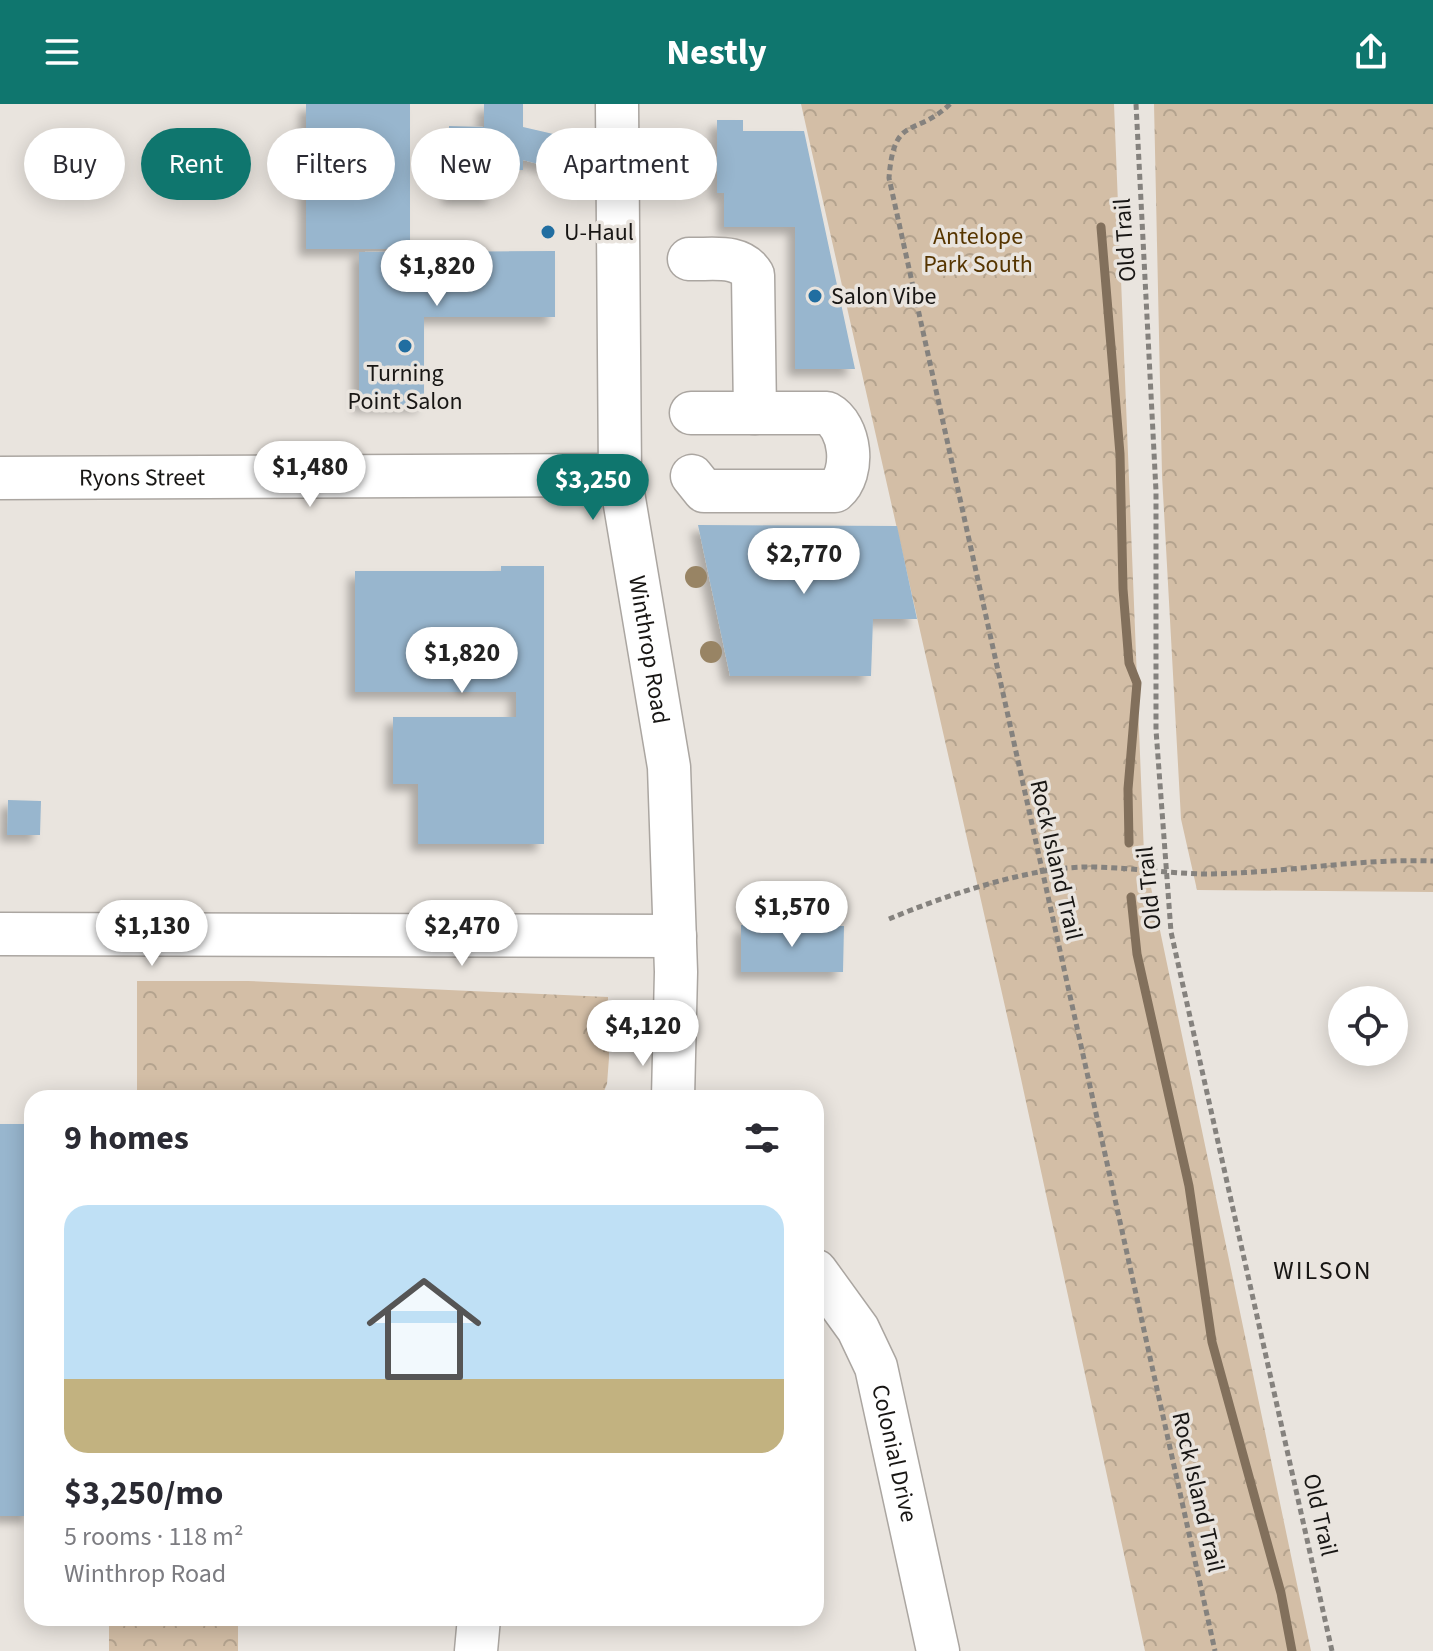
<!DOCTYPE html>
<html lang="en">
<head>
<meta charset="utf-8">
<style>
	:root { --surface:#fff; --page:#f7f7f7; --text:#2b2b33; --muted:#7c7c81; --line:#e1e1e2; --accent:#0f766e }
	body { margin:0; font-family:"Source Sans 3",sans-serif; background:var(--page); color:var(--text); height:100vh; display:flex; flex-direction:column; font-size:30px; white-space:nowrap }
	* { box-sizing:border-box; margin:0 }
	p { font-size:26px; color:var(--muted) }
	.icon { flex:none; width:44px; height:44px; fill:none; stroke:currentColor; stroke-width:2; stroke-linecap:round; stroke-linejoin:round }
	.map { position:relative; flex:1; overflow:hidden }
	.side { position:absolute; left:24px; top:986px; width:800px; height:536px; display:flex; flex-direction:column; background:var(--surface); border-radius:24px; box-shadow:0 4px 20px #0003 }
	.side>* { flex:none }
	.banner { position:absolute; left:24px; top:24px; width:800px; height:72px; display:flex; gap:16px }
	.tools { position:absolute; left:1328px; top:882px; display:grid; gap:16px }
	.tools a { display:grid; place-items:center; width:80px; height:80px; border-radius:50%; background:var(--surface); box-shadow:0 4px 20px #0003; font-size:40px }
	.price { position:absolute; translate:-50% -68px; padding:0 18px; border-radius:28px; background:#fff; color:#222; font-size:26px; line-height:52px; filter:drop-shadow(0 2px 4px #0008) }
	.price::after { content:''; position:absolute; left:50%; top:48px; width:24px; height:18px; margin-left:-12px; background:inherit; clip-path:polygon(0 0,100% 0,50% 100%) }
	.price.selected { background:var(--accent); color:#fff }
	ul { padding:0; list-style:none }
	li { display:grid; align-content:center; gap:16px; height:424px; padding:0 40px }
	li+li { border-top:2px solid var(--line) }
	li span { display:grid; place-items:center; height:248px; border-radius:24px; color:#555 }
	li>.icon { margin-inline-start:auto }
	span .icon { width:144px; height:144px; fill:#fffc; stroke-width:1 }
	li b { font-size:34px }
	h2 { display:flex; justify-content:space-between; align-items:center; height:96px; padding:0 40px; font-size:34px }
	.chip { padding:0 28px; border-radius:36px; background:var(--surface); box-shadow:0 4px 20px #0003; font-size:28px; line-height:72px }
	.chip.selected { background:var(--accent); color:#fff }
	header { display:flex; justify-content:space-between; align-items:center; height:104px; padding:0 40px; background:var(--accent); color:#fff; font-size:36px; font-weight:700 }
	.map>svg:first-child { display:block }
	.forest { fill:url(#forest-crowns) }
	.lines { fill:none; stroke-linecap:round; stroke-linejoin:round }
	.stream { stroke:#82705c; stroke-width:9 }
	.building { fill:#98b6ce; filter:url(#shadow) }
	.minor-casing { stroke:#aba6a1; stroke-width:45 }
	.path { stroke:#85827e; stroke-width:5; stroke-dasharray:6 4; stroke-linecap:butt }
	.minor { stroke:#fff; stroke-width:42 }
	.tree { fill:#988464 }
	.poi-dot { fill:#216ea1; stroke:#e9e4de; stroke-width:3 }
	.labels { text-anchor:middle; dominant-baseline:central; stroke-width:7; stroke-linejoin:round; paint-order:stroke }
	.poi-label { font-size:24px; fill:#181614; stroke:#e9e4de; text-anchor:start }
	.park-label { font-size:24px; fill:#563500; stroke:#e9e4de }
	.street-label { font-size:24px; fill:#181614; stroke:#e9e4de }
	.neighbourhood-label { font-size:26px; letter-spacing:2px; fill:#181614; stroke:#e9e4de }
</style>
</head>
<body>
<header><svg class="icon" aria-label="menu" viewBox="0 0 24 24"><path d="M4 6h16M4 12h16M4 18h16"/></svg>Nestly<svg class="icon" aria-label="share" viewBox="0 0 24 24"><path d="M12 15V3M7 8l5-5 5 5M5 13v7h14v-7"/></svg></header>
<div class="map">
<svg width="1433" height="1547" viewBox="0 0 1433 1547">
	<defs>
		<pattern id="forest-crowns" width="20" height="18" patternUnits="userSpaceOnUse" patternTransform="scale(2)"><rect width="20" height="18" fill="#d3bea6"/><path d="M2 6a3 3 0 1 1 6 0M12 15a3 3 0 1 1 6 0" fill="none" stroke="#b4a38e"/></pattern>
		<filter id="shadow"><feDropShadow dx="-7" dy="7" stdDeviation="4" flood-color="#0004"/></filter>
	</defs>
	<rect width="100%" height="100%" fill="#e9e4de"/>
	<path class="forest" d="M801 0H1114L1144 750 1311 1547H1145L1013 938Z
		M1154 0H1433V788L1197 786 1181 715 1162 371Z
		M137 877H248L608 893 609 954 607 980 601 994H137Z
		M109 1514H238V1547H109Z"/>
	<g class="lines">
		<path class="stream" d="M1101 123 1120 350 1123 485 1129 559 1137 579 1128 685 1129 739
			M1131 793 1137 850 1189 1082 1212 1238 1281 1489 1292 1547"/>
	</g>
	<path class="building" d="M306 0H410V145H306Z
		M484 0H523V23L562 32V66L523 56V66H494V93H449V22L484 23Z
		M717 16H743V27H804L855 265H795V123H724V89H717Z
		M555 147V213H424V302H359V148Z
		M698 421 897 422 917 515H873L871 572H730Z
		M501 462H544V740H418V680H393V613H516V588H355V467H501Z
		M8 696 41 697 40 731H7Z
		M741 821 844 822 843 868H741Z
		M0 1020H32V1412H0Z"/>
	<g class="lines">
		<g class="minor-casing">
			<g id="minor">
				<path id="s1" d="M617 0 620 371 669 663 676 868 673 994"/>
				<path d="M689 155C711 156 740 149 753 171L755 309"/>
				<path d="M691 309H827C851 322 856 369 835 387H704L692 372"/>
				<path id="s2" d="M0 374 620 371"/>
				<path d="M0 830 675 832"/>
				<path id="s3" d="M816 1167 858 1225 876 1263 938 1547"/>
				<path d="M476 1547 479 1514"/>
			</g>
		</g>
		<path class="path" d="M950 0C915 34 894 9 889 74L1215 1547
			M1136 0 1156 387V626L1171 828 1332 1547
			M889 815C944 792 1029 763 1088 763 1126 763 1165 769 1203 770 1280 770 1356 754 1433 757"/>
		<use href="#minor" class="minor"/>
	</g>
	<g class="tree">
		<circle cx="696" cy="473" r="11"/>
		<circle cx="711" cy="548" r="11"/>
	</g>
	<g class="poi-dot">
		<circle cx="548" cy="128" r="8"/>
		<circle cx="815" cy="192" r="8"/>
		<circle cx="405" cy="242" r="8"/>
	</g>
	<g class="labels">
		<g class="poi-label">
			<text x="564" y="128">U-Haul</text>
			<text x="831" y="192">Salon Vibe</text>
			<text x="405" y="269" text-anchor="middle">Turning<tspan x="405" dy="28">Point Salon</tspan></text>
		</g>
		<g class="park-label">
			<text x="978" y="132">Antelope<tspan x="978" dy="28">Park South</tspan></text>
		</g>
		<g class="street-label">
			<text transform="translate(1125 136) rotate(-94)">Old Trail</text>
			<text stroke="none"><textPath href="#s2" startOffset="142">Ryons Street</textPath></text>
			<text stroke="none"><textPath href="#s1" startOffset="548">Winthrop Road</textPath></text>
			<text transform="translate(1056 756) rotate(77)">Rock Island Trail</text>
			<text transform="translate(1149 784) rotate(-96)">Old Trail</text>
			<text stroke="none"><textPath href="#s3" startOffset="202">Colonial Drive</textPath></text>
			<text transform="translate(1198 1388) rotate(77)">Rock Island Trail</text>
			<text transform="translate(1320 1411) rotate(77)">Old Trail</text>
		</g>
		<g class="neighbourhood-label">
			<text x="1323" y="1166">WILSON</text>
		</g>
	</g>
</svg>
<div class="tools">
<a><svg class="icon" aria-label="locate" viewBox="0 0 24 24"><circle cx="12" cy="12" r="6"/><path d="M12 2v4M12 18v4M2 12h4M18 12h4"/></svg></a>
</div>
<b class="price" style="left:437px;top:204px">$1,820</b>
<b class="price" style="left:310px;top:405px">$1,480</b>
<b class="price selected" style="left:593px;top:418px">$3,250</b>
<b class="price" style="left:804px;top:492px">$2,770</b>
<b class="price" style="left:462px;top:591px">$1,820</b>
<b class="price" style="left:792px;top:845px">$1,570</b>
<b class="price" style="left:152px;top:864px">$1,130</b>
<b class="price" style="left:462px;top:864px">$2,470</b>
<b class="price" style="left:643px;top:964px">$4,120</b>
<div class="banner">
<a class="chip">Buy</a>
<a class="chip selected">Rent</a>
<a class="chip">Filters</a>
<a class="chip">New</a>
<a class="chip">Apartment</a>
</div>
<section class="side">
<h2>9 homes<svg class="icon" aria-label="filters" viewBox="0 0 24 24"><path d="M4 7h16M4 17h16"/><circle cx="9" cy="7" r="2"/><circle cx="15" cy="17" r="2"/></svg></h2>
<ul>
<li><span style="background:linear-gradient(#bfe0f5 70%,#c2b280 0)"><svg class="icon" aria-label="home" viewBox="0 0 24 24"><path d="M3 11l9-7 9 7M6 9v11h12V9"/></svg></span><div><b>$3,250/mo</b><p>5 rooms · 118 m²</p><p>Winthrop Road</p></div></li>
</ul>
</section>
</div>
</body>
</html>
